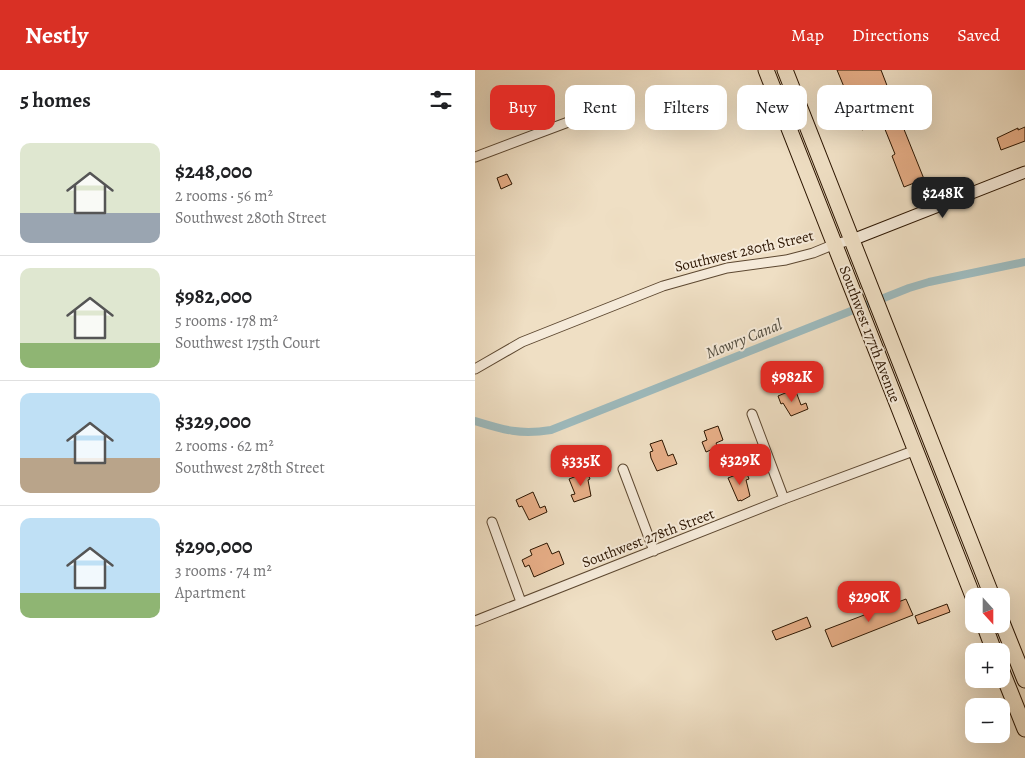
<!DOCTYPE html>
<html lang="en">
<head>
<meta charset="utf-8">
<style>
	:root { --surface:#fff; --page:#f2f2f2; --text:#202124; --muted:#757577; --line:#e0e0e0; --accent:#d93025 }
	body { margin:0; font-family:Alegreya,serif; background:var(--page); color:var(--text); height:100vh; display:flex; flex-direction:column; font-size:19px; white-space:nowrap }
	* { box-sizing:border-box; margin:0 }
	p { font-size:16px; color:var(--muted) }
	.icon { flex:none; width:28px; height:28px; fill:none; stroke:currentColor; stroke-width:2; stroke-linecap:round; stroke-linejoin:round }
	.map { position:relative; flex:1; overflow:hidden }
	.sheet { display:flex; flex-direction:column; background:var(--surface); width:475px }
	.sheet>* { flex:none }
	.guide { position:absolute; left:15px; top:15px; width:460px; height:45px; display:flex; gap:10px }
	.needle { width:32px; rotate:159deg }
	.buttons { position:absolute; left:490px; top:518px; display:grid; gap:10px }
	.buttons a { display:grid; place-items:center; width:45px; height:45px; border-radius:10px; background:var(--surface); box-shadow:0 5px 20px #0002; font-size:25px }
	.price { position:absolute; translate:-50% -42px; padding:0 11px; border-radius:10px; background:var(--accent); color:#fff; font-size:16px; line-height:32px; filter:drop-shadow(0 1px 2px #0008) }
	.price::after { content:''; position:absolute; left:50%; top:30px; width:15px; height:11px; margin-left:-8px; background:inherit; clip-path:polygon(0 0,100% 0,50% 100%) }
	.price.selected { background:#222; color:#fff }
	ul { padding:0; list-style:none }
	li { display:flex; align-items:center; gap:15px; height:125px; padding:0 20px }
	li+li { border-top:1px solid var(--line) }
	li span { display:grid; place-items:center; flex:none; width:140px; height:100px; border-radius:10px; color:#555 }
	li>.icon { margin-inline-start:auto }
	span .icon { width:60px; height:60px; fill:#fffc; stroke-width:1 }
	li b { font-size:21px }
	h2 { display:flex; justify-content:space-between; align-items:center; height:60px; padding:0 20px; font-size:21px }
	.tag { padding:0 18px; border-radius:10px; background:var(--surface); box-shadow:0 5px 20px #0002; font-size:18px; line-height:45px }
	.tag.selected { background:var(--accent); color:#fff }
	header { display:flex; align-items:center; gap:30px; box-sizing:border-box; height:70px; padding:0 25px; background:var(--accent); color:#fff }
	header strong { font-size:24px }
	nav { display:flex; gap:28px; margin-inline-start:auto; font-size:18px }
	main { display:flex; flex:1; min-height:0 }
	.map>svg:first-child { display:block }
	.lines { fill:none; stroke-linecap:round; stroke-linejoin:round }
	.canal { stroke:#9dbabd; stroke-width:8 }
	.building { fill:#e7ae87; stroke:#2c1500 }
	.street-casing { stroke:#5d4831; stroke-width:11 }
	.secondary-casing { stroke:#2c1500; stroke-width:13 }
	.highway-casing { stroke:#2c1500; stroke-width:17 }
	.street { stroke:#f5ead9; stroke-width:9 }
	.secondary { stroke:#f5ead9; stroke-width:11 }
	.highway { stroke:#efdfc4; stroke-width:15 }
	.labels { text-anchor:middle; dominant-baseline:central; stroke-width:4; stroke-linejoin:round; paint-order:stroke }
	.street-label { font-size:15px; fill:#2c1500; stroke:#f5ead9 }
	.water-label { font-size:16px; font-style:italic; fill:#544f42; stroke:#f5ead9 }
</style>
</head>
<body>
<header>
<strong>Nestly</strong>
<nav><a>Map</a><a>Directions</a><a>Saved</a></nav>
</header>
<main>
<section class="sheet">
<h2>5 homes<svg class="icon" aria-label="filters" viewBox="0 0 24 24"><path d="M4 7h16M4 17h16"/><circle cx="9" cy="7" r="2"/><circle cx="15" cy="17" r="2"/></svg></h2>
<ul>
<li><span style="background:linear-gradient(#dfe7d0 70%,#9aa5b1 0)"><svg class="icon" aria-label="home" viewBox="0 0 24 24"><path d="M3 11l9-7 9 7M6 9v11h12V9"/></svg></span><div><b>$248,000</b><p>2 rooms · 56 m²</p><p>Southwest 280th Street</p></div></li>
<li><span style="background:linear-gradient(#dfe7d0 75%,#8fb573 0)"><svg class="icon" aria-label="home" viewBox="0 0 24 24"><path d="M3 11l9-7 9 7M6 9v11h12V9"/></svg></span><div><b>$982,000</b><p>5 rooms · 178 m²</p><p>Southwest 175th Court</p></div></li>
<li><span style="background:linear-gradient(#bfe0f5 65%,#b9a48a 0)"><svg class="icon" aria-label="home" viewBox="0 0 24 24"><path d="M3 11l9-7 9 7M6 9v11h12V9"/></svg></span><div><b>$329,000</b><p>2 rooms · 62 m²</p><p>Southwest 278th Street</p></div></li>
<li><span style="background:linear-gradient(#bfe0f5 75%,#8fb573 0)"><svg class="icon" aria-label="home" viewBox="0 0 24 24"><path d="M3 11l9-7 9 7M6 9v11h12V9"/></svg></span><div><b>$290,000</b><p>3 rooms · 74 m²</p><p>Apartment</p></div></li>
</ul>
</section>
<div class="map">
<svg width="550" height="688" viewBox="0 0 550 688">
	<rect width="100%" height="100%" fill="#efdfc4"/>
	<filter id="stains"><feTurbulence type="fractalNoise" baseFrequency=".004" numOctaves="4"/><feColorMatrix values="0 0 0 0 .2 0 0 0 0 .09 0 0 0 0 .02 0 0 0 .5 -.17"/></filter>
	<radialGradient id="worn" r=".72"><stop offset=".6" stop-color="#630" stop-opacity="0"/><stop offset="1" stop-color="#630" stop-opacity=".3"/></radialGradient>
	<g class="lines">
		<path class="canal" d="M0 351C29 360 45 365 76 360L434 218 454 212 550 192"/>
	</g>
	<path class="building" d="M362 0H406L418 31 422 30 426 40 422 42 449 109 429 117 417 86 420 84 407 52 387 60 380 42 400 34 395 21 374 29Z
		M550 57V71L526 80 522 68 543 58V60Z
		M32 104 37 114 26 119 22 108Z
		M320 319 326 335 331 333 333 339 316 346 308 333 306 334 303 326Z
		M243 356 248 370 241 373 243 377 231 382 227 372 232 370 229 361Z
		M187 370 193 386 198 384 202 394 182 401 176 388 175 382 178 381 175 374Z
		M271 401 274 409 271 410 275 426 266 431V430L263 431 253 408Z
		M112 402 115 409 113 410 116 426 99 432 96 425 100 424 94 409Z
		M58 422 65 438 70 436 72 442 54 450 47 436 44 437 41 430Z
		M72 473 77 484 84 481 89 494 59 507 54 495 50 497 47 490 57 485 55 480Z
		M431 529 438 545 357 577 350 560Z
		M472 534 475 542 443 554 440 546Z
		M332 547 336 557 301 570 297 561Z"/>
	<g class="lines">
		<g class="street-casing">
			<path id="street" d="M0 87 96 51
				M0 299 47 272 188 216 252 198 311 190 338 183 360 174 377 170
				M277 344 309 429
				M148 399 179 481
				M17 452 46 532
				M0 551 309 429 441 380"/>
		</g>
		<g class="secondary-casing">
			<path id="secondary" d="M377 170 550 102"/>
		</g>
		<g class="highway-casing">
			<path id="highway" d="M291 0 499 529
				M310 0 517 526
				M526 550 550 610
				M509 554 519 581
				M526 599 550 659"/>
		</g>
		<use href="#street" class="street"/>
		<use href="#secondary" class="secondary"/>
		<use href="#highway" class="highway"/>
	</g>
	<g class="labels">
		<g class="street-label">
			<text transform="translate(269 181) rotate(-13)">Southwest 280th Street</text>
			<text transform="translate(395 264) rotate(69)">Southwest 177th Avenue</text>
			<text transform="translate(173 468) rotate(-21)">Southwest 278th Street</text>
		</g>
		<g class="water-label">
			<text transform="translate(269 269) rotate(-22)">Mowry Canal</text>
		</g>
	</g>
	<rect width="100%" height="100%" filter="url(#stains)"/>
	<rect width="100%" height="100%" fill="url(#worn)"/>
</svg>
<div class="buttons">
<a><svg class="needle" viewBox="-14 -14 28 28"><path d="M0-13l5 13h-10z" fill="#e53935"/><path d="M0 13l5-13h-10z" fill="#757577"/></svg></a>
<a>+</a>
<a>−</a>
</div>
<b class="price selected" style="left:468px;top:149px">$248K</b>
<b class="price" style="left:317px;top:333px">$982K</b>
<b class="price" style="left:265px;top:416px">$329K</b>
<b class="price" style="left:106px;top:417px">$335K</b>
<b class="price" style="left:394px;top:553px">$290K</b>
<div class="guide">
<a class="tag selected">Buy</a>
<a class="tag">Rent</a>
<a class="tag">Filters</a>
<a class="tag">New</a>
<a class="tag">Apartment</a>
</div>
</div>
</main>
</body>
</html>
